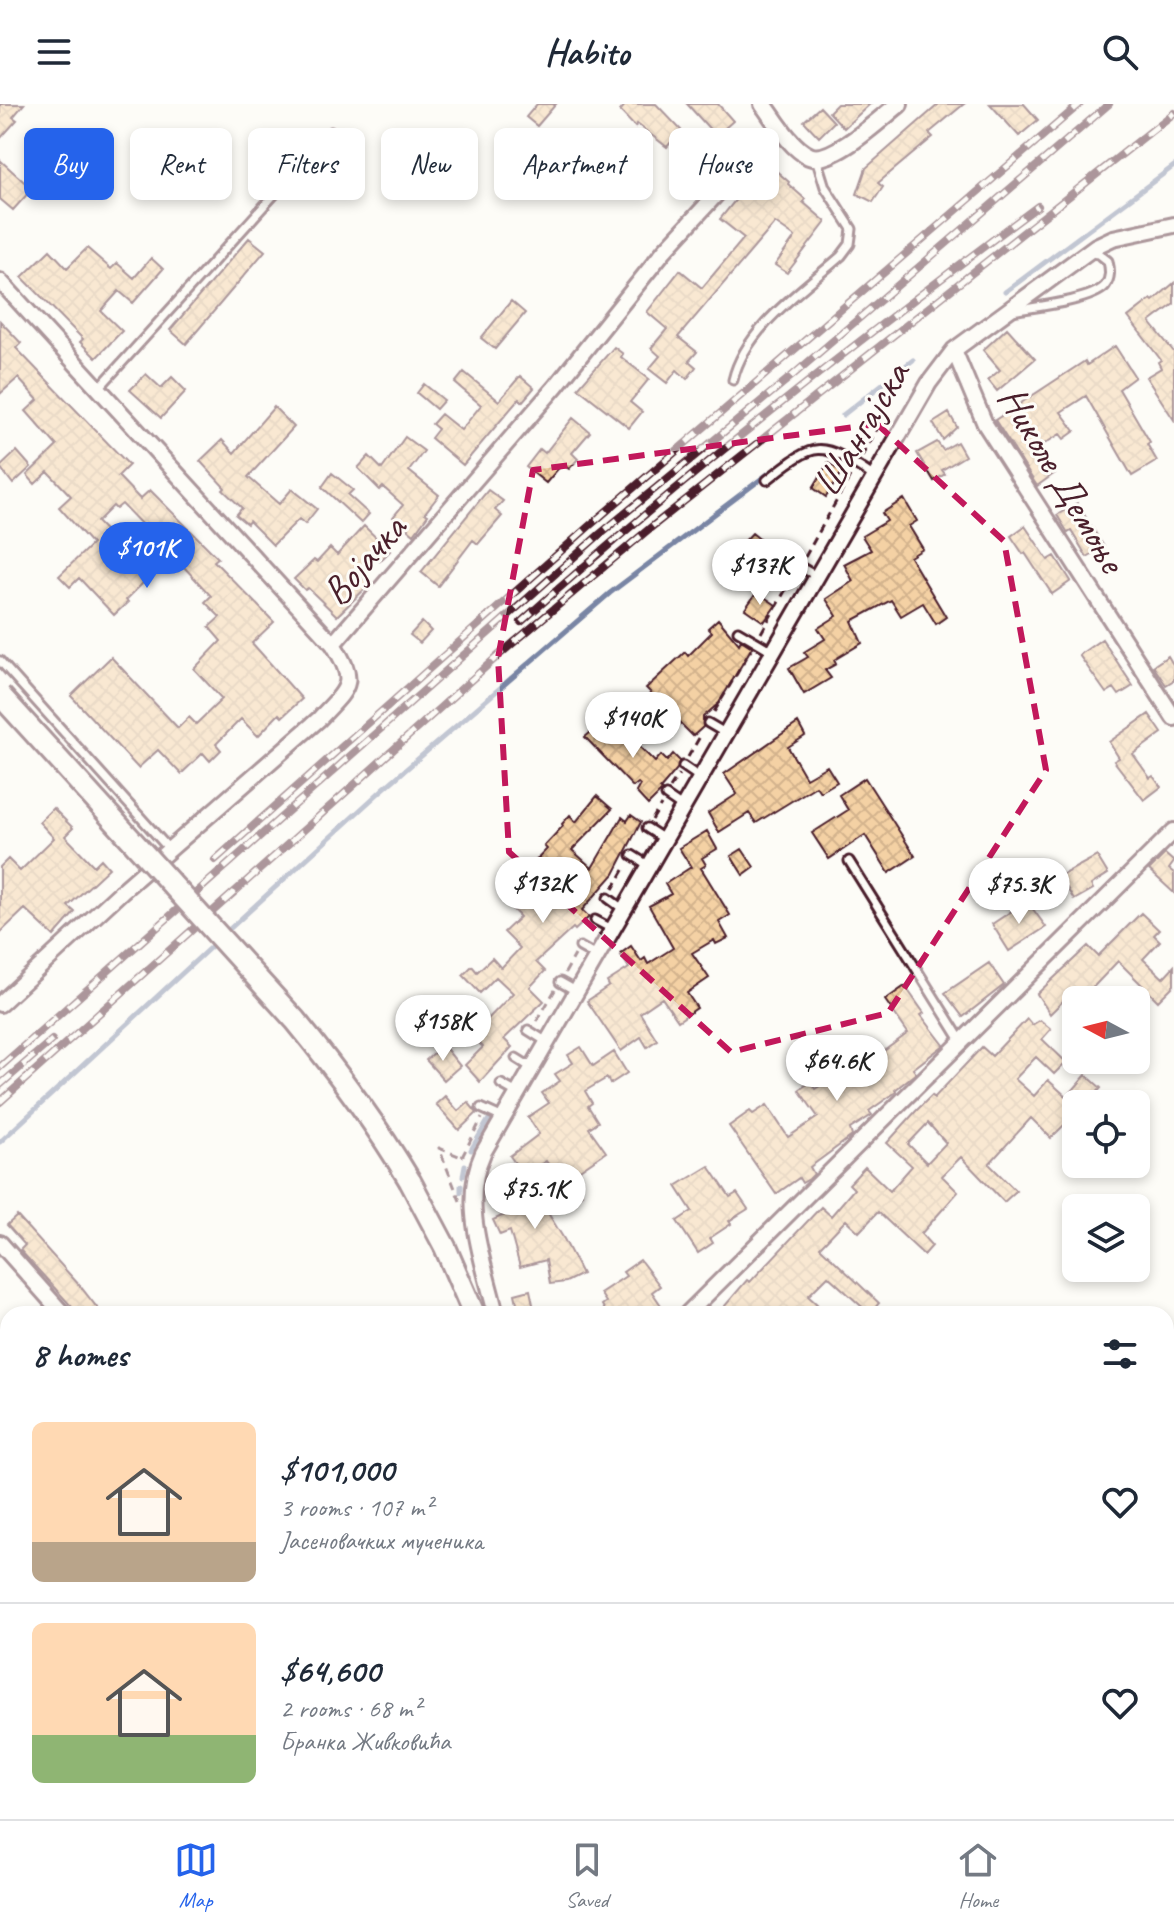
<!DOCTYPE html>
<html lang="en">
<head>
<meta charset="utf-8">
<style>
	:root { --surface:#fff; --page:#f2f2f3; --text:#1f2937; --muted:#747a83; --line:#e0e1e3; --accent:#2563eb }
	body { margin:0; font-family:Caveat,sans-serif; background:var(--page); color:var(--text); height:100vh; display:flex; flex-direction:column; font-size:30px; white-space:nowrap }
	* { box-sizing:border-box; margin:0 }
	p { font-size:26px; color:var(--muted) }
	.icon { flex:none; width:44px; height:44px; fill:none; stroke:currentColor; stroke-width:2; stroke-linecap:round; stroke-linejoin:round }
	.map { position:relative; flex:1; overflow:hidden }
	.drawer { position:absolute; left:0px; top:1202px; width:1174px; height:514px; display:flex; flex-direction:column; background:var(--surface); border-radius:24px 24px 0 0; box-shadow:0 4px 12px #0003 }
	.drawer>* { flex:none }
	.banner { position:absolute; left:24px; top:24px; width:1126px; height:72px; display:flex; gap:16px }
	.needle { width:52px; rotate:277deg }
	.controls { position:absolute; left:1062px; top:882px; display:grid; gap:16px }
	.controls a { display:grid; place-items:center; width:88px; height:88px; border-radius:12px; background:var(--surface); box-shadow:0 4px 12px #0003; font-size:40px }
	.price { position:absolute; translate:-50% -68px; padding:0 18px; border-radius:28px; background:#fff; color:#222; font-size:26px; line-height:52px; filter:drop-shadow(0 2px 4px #0008) }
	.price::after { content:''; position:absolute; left:50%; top:48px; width:24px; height:18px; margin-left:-12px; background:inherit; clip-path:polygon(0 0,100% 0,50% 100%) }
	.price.current { background:var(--accent); color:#fff }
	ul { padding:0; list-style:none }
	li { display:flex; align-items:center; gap:24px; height:200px; padding:0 32px }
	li+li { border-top:2px solid var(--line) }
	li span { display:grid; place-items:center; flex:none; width:224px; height:160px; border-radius:12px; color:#555 }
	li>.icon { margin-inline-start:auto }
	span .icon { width:96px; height:96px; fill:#fffc; stroke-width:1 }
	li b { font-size:34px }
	h2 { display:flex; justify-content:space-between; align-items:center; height:96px; padding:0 32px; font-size:34px }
	.pill { padding:0 28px; border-radius:12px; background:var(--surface); box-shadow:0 4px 12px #0003; font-size:28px; line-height:72px }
	.pill.current { background:var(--accent); color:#fff }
	header { display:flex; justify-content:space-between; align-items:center; height:104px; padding:0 32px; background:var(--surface); font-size:36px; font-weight:600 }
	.dock { display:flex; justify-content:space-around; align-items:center; height:112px; border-top:2px solid var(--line); background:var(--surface); font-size:22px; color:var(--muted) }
	.dock a { display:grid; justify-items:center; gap:4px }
	.dock .current { color:var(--accent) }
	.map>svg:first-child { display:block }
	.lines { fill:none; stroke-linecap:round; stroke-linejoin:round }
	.stream { stroke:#7985a4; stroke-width:5 }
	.building { fill:url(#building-cross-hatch); stroke:#4a1f2b; stroke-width:2; fill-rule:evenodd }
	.service-casing { stroke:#4a1f2b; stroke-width:13 }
	.minor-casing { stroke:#4a1f2b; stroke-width:20 }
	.tertiary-casing { stroke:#4a1f2b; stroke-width:22 }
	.secondary-casing { stroke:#4a1f2b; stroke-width:26 }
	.path { stroke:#4a1f2b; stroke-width:3; stroke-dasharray:8 6; stroke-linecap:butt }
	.service { stroke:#fdfcf7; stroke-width:7 }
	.minor { stroke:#fdfcf7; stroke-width:14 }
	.tertiary { stroke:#fdfcf7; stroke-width:16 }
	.secondary { stroke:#fdfcf7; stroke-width:20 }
	.rail-casing { stroke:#4a1f2b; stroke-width:8 }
	.rail { stroke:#fdfcf7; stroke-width:5; stroke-dasharray:15; stroke-linecap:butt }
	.secondary-bridge-casing { stroke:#4a1f2b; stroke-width:26; stroke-linecap:butt }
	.secondary-bridge { stroke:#fdfcf7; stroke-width:20 }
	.marked { fill:none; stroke:#c2185b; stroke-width:6; stroke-dasharray:16 10; stroke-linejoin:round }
	.labels { text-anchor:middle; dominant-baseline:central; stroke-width:6; stroke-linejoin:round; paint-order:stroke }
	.street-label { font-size:40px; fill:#4a1f2b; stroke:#fdfcf7 }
</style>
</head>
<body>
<header><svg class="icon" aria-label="menu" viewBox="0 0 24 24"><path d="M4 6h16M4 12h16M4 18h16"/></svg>Habito<svg class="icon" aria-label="search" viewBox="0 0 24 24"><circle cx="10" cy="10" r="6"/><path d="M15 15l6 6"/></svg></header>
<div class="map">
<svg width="1174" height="1715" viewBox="0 0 1174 1715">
	<defs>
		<pattern id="building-cross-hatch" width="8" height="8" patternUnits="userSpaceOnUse" patternTransform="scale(2)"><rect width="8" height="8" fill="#f4d1a4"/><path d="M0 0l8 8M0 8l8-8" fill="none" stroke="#d3b38d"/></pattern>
	</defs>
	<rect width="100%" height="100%" fill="#fdfcf7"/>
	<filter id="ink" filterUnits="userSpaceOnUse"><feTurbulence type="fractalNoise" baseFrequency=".0125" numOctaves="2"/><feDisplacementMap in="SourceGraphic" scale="16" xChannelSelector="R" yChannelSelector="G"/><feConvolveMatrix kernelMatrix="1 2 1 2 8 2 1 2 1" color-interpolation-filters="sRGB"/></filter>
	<g filter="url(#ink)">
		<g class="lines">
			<path class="stream" d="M1005 188 1174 62
				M843 311 913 256
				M223 831 382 686 610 489 769 369
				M0 1038 216 838
				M471 1046 489 1015
				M463 1072 465 1061
				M461 1088V1082
				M1166 1543 1174 1529
				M1145 1708 1151 1715"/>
		</g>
		<path class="building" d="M0 0H24L13 13 17 16 0 35Z
			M537 0H556L537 22 526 13Z
			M626 0H656L681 26 667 43 637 20 635 23 620 7Z
			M687 0H718L733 17 716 32Z
			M837 0H870L844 24 829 8Z
			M939 0H964L929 29 933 33 878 79 883 83 873 98 857 90 866 64Z
			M990 0H1024L1038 16 1019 32Z
			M820 3 834 18 819 33 804 17Z
			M0 56 32 85 13 106 0 95Z
			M766 58 789 78 788 80 805 95 803 98 826 118 787 169 775 161 795 133 775 119 678 233 697 248 689 257 696 263 687 275 677 266 667 279 649 265 660 252 651 244 667 225 647 208 680 166 702 184 744 134 720 115Z
			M249 134 265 147 186 240 170 226Z
			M87 144 111 165 117 159 134 174 151 154 163 165 133 199 119 187 101 207 122 227 96 254 80 238 83 235 22 173 50 146 67 164Z
			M1174 179V200L1150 218 1174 248V316L1146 273 1161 264 1158 258 1161 256 1128 213 1151 195 1153 197Z
			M511 197 525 209 495 245 481 234Z
			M0 217 21 239 16 244 129 361 118 372 140 395 150 386 218 454 214 457 274 518 252 539 302 595 282 613 279 610 258 632 241 615 216 640 221 646 210 657 203 649 181 670 158 646 138 664 71 592 111 553 178 624 189 613 196 620 222 595 194 565 221 537 209 523 220 513 205 498 211 492 183 462 178 467 141 430 146 425 122 400 116 405 113 402 97 418 150 472 126 496 128 498 114 511 79 474 70 483 59 472 92 440 59 403 71 392 48 368 35 380 27 371 57 342 26 307 38 296 18 274 0 290Z
			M1007 224 1035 255 997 287 988 276 1000 266 983 246Z
			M1115 242 1135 273 1119 285 1150 338 1147 340 1157 357 1132 372 1086 292 1061 308 1075 327 1064 335 1060 330 1038 344 1055 369 1037 382 995 316 1085 257 1087 261Z
			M614 243 623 250 621 253 649 275 630 298 642 308 629 324 578 284Z
			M464 268 499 297 520 272 534 284 522 298 519 295 463 361 431 334 438 325 432 320 441 310 461 326 481 301 455 279Z
			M146 270 161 284 172 273 186 287 161 314 130 286Z
			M424 280 444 296 436 305 417 289Z
			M274 303 294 323 248 373 279 400 292 385 317 405 305 420 299 415 273 441 249 417 247 420 236 411 242 404 223 386 225 384 200 357 222 336 234 349Z
			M949 309 957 323 943 336 933 319Z
			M573 314 590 328 572 349 578 355 569 365 562 360 546 379 526 363 540 345 545 349Z
			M405 333 424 347 409 367 439 391 425 409 428 411 414 430 393 413 403 401 383 383 380 386 358 364 369 352 382 365Z
			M937 338 943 346 957 338 965 352 942 366 945 370 934 377 917 349Z
			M17 347 31 363 13 380 0 363Z
			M828 359 842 368 826 393 813 384Z
			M332 369 353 386 348 391 369 410 361 419 322 383Z
			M488 386 503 397 495 406 502 412 478 440 473 436 438 482 421 468Z
			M904 395 917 417 909 422 923 445 910 453 946 513 936 520 923 499 901 512 891 496 852 517 862 539 834 556 836 560 825 566 831 574 804 590 789 564 808 553 804 548 825 535 818 524 837 512 826 495 853 477 844 460 871 446 862 432 887 417 882 409Z
			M1077 399 1104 443 1087 453 1071 427 1068 429 1057 411Z
			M364 422 390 447 380 457 375 452 359 469 370 480 337 512 308 484 305 486 294 475 314 456 317 458 330 444 337 451Z
			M1025 422 1048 456 1055 452 1071 477 1052 490 1025 449 1023 450 1011 432Z
			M752 429 773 446 777 441 796 456 784 473 781 470 770 484 749 467 760 453 743 439Z
			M757 488 776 501 764 518 745 505Z
			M718 515 739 540 741 536 752 543 741 562 719 599 703 613V623L693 632 668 607 655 620 637 603 651 589 646 584 685 548 688 552 712 528 708 524Z
			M422 518 431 527 420 539 410 531Z
			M1102 535 1133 582 1119 591 1114 584 1106 589 1079 551Z
			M1168 552 1174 562V576L1166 581 1153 562Z
			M1149 610 1162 629 1133 650 1150 674 1153 672 1161 683 1144 696 1114 657 1119 654 1109 638Z
			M609 613 655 658 661 651 667 657 673 650 680 657 677 665 660 685 662 687 648 701 636 688 640 681 638 679 633 683 585 633Z
			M798 619 805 632 788 643 806 674 827 662 837 678 820 688 816 682 756 719 749 709 719 728 708 709 737 690 724 670Z
			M865 674 915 752 889 769 865 731 829 755 812 729 848 706 839 691Z
			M597 692 612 705 572 746 592 764 622 713 627 717 631 711 641 718 614 770 582 806 589 813 575 826 573 824 536 858 545 867 530 883 544 897 504 935 512 943 480 978 465 961 483 943 461 922 474 909 484 919 513 889 496 873 480 889 463 871 472 862 477 868 492 854 501 864 520 844 504 828 520 813 503 795 528 772 524 769 547 745 544 742 563 722 562 720 570 711 576 718Z
			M53 704 73 724 65 732 94 762 101 755 109 764 68 802 75 808 54 832 25 805 0 829V763L8 755 20 767 54 734 39 718Z
			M707 727 717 745 702 754 706 761 701 764 730 811 719 818 728 834 716 840 714 836 692 849 709 874 687 889 697 904 678 917 662 894 640 909 657 936 647 943 641 933 621 947 587 897 609 882 607 878 629 864 620 850 631 842 641 857 645 854 648 860 673 844 649 802 671 790 665 780 691 763 679 744Z
			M742 745 754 763 743 771 731 752Z
			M1165 750 1174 758 1169 765 1174 769V789L1149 766Z
			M1097 752 1108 770 1091 781 1093 785 1074 796 1060 772Z
			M1010 767 1020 781 1008 789 999 775Z
			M1027 797 1046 823 1009 847 992 820Z
			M1141 809 1159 826 1154 831 1160 837 1143 855 1163 874 1174 862V881L1158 897 1118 857 1081 896H1074L1069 891 1050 910 1037 890 1088 842 1098 852Z
			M989 859 1004 881 963 913 945 889Z
			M905 882 924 909 921 911 944 941 913 965 916 969 895 986 896 988 869 1007 872 1011 850 1025 852 1032 810 1063 814 1070 809 1075 802 1079 799 1074 776 1090 729 1022 750 1007 753 1010 767 1001 788 1033 818 1013 799 986 810 978 815 985 861 956 865 961 908 929 885 896Z
			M1027 915 1032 921 1040 916 1051 925 1042 935 1066 958 1054 970 1036 953 1015 975 1034 992 1048 976 1067 993 1086 971 1101 984 1089 998 1076 987V1026L1067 1018 1051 1034 1031 1014 989 1060 1016 1087 1004 1098 961 1053 942 1072 958 1088 921 1130 932 1142 924 1151 878 1108 859 1128 846 1116 820 1143 879 1199 870 1210 828 1172 808 1192 817 1200 807 1210H718L747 1176 750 1178 821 1103 831 1112 854 1085 849 1080 865 1063 890 1087 912 1062 887 1039 916 1007 932 991 934 994 982 943 992 952ZM928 1019 946 1039 927 1059 908 1040Z
			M443 941 460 962 444 976 426 956Z
			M581 943 593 962 614 948 627 969 610 980 607 974 585 987 592 999 588 1002 598 1018 589 1024 606 1048 571 1072 582 1090 572 1096 546 1057 524 1072 510 1052 539 1030 528 1013 549 999 542 989 560 977 555 970 573 959 568 951Z
			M445 992 458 1007 468 998 477 1009 459 1026 436 1000Z
			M709 1062 730 1093 737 1089 748 1105 729 1117 731 1120 710 1134 713 1139 698 1149 677 1117 692 1107 676 1082Z
			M518 1065 532 1083 564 1135 582 1170 566 1178 550 1180 546 1156 520 1163 510 1127 500 1131 493 1116 515 1106 496 1082Z
			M17 1112 80 1182 102 1210H73L72 1203 20 1146 25 1141 7 1121Z
			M640 1156 660 1182 652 1188 667 1210H607L602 1201 606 1198 600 1189 626 1172 623 1168Z
			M530 1186 534 1205 519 1208 515 1190Z"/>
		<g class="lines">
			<g class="service-casing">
				<path id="service" d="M1012 207C1034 203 1091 197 1105 182 1111 174 1110 166 1108 157L1099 150 1091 149
					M733 276C745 224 803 186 841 152L850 140 852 125 825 83 816 54
					M99 284 331 28
					M767 376C817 336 820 336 873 372
					M799 462 816 472
					M738 527 772 547
					M0 557 169 745
					M708 619 725 629
					M683 662 699 673
					M666 692 682 703
					M647 724 664 735
					M632 751 648 761
					M849 757 962 938
					M608 794 623 805
					M595 816 612 825
					M580 843 596 852
					M560 878 576 887
					M528 926 547 938
					M516 954 532 964
					M501 980 517 989
					M481 1004 503 1014"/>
			</g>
			<g class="minor-casing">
				<path id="minor" d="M0 177 333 540C358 580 349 583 319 615L122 787 0 900
					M954 246 985 320 1174 614
					M333 540 556 282 664 147 749 55 781 24
					M0 1139 63 1210
					M496 1210C484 1159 460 1099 483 1049L929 279 954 246 1096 142 1113 134 1174 121
					M687 1210 1174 727
					M1166 1318 1174 1326
					M0 1451 8 1460
					M1166 1628 1174 1636
					M229 1708 235 1715
					M500 1708 506 1715
					M1010 1708 1017 1715"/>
			</g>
			<g class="tertiary-casing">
				<path id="tertiary" d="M763 0C775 16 790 43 809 52 831 62 881 14 899 0"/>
			</g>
			<g class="secondary-casing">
				<path id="secondary" d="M410 1077 445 1143 474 1210
					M657 1708 660 1715"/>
			</g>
			<path class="path" d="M862 352 886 309
				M805 453 852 369
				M761 529 793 473
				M714 608 751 546
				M688 653 702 629
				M670 684 679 670
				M652 716 661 701
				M613 785 627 761
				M565 869 575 851
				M537 917 555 886
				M462 1053 482 1014
				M460 1097 439 1044 464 1054
				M678 1708 681 1715"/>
			<use href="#service" class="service"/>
			<use href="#minor" class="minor"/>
			<use href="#tertiary" class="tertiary"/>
			<use href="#secondary" class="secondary"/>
			<g class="rail-casing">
				<path id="rail" d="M521 518C685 371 861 234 1038 102
					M215 756 588 423 1080 0
					M0 963 600 430 793 271 1109 0
					M0 981 52 936
					M0 998 499 551 649 425 1174 9"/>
			</g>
			<use href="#rail" class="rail"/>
			<g class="secondary-bridge-casing">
				<path id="secondary-bridge" d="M0 591 295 916C337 967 376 1020 410 1077"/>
			</g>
			<use href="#secondary-bridge" class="secondary-bridge"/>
		</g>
	</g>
	<path d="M0 0H1174V1715H0ZM877 320 1004 437 1046 666 888 909 731 948 509 748 498 554 533 366Z" fill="#fdfcf7" fill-opacity=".55" fill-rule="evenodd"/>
	<path class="marked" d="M877 320 1004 437 1046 666 888 909 731 948 509 748 498 554 533 366Z"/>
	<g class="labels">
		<g class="street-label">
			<text transform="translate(861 325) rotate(-59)">Шангајска</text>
			<text transform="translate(1062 375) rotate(59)">Николе Демоње</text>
			<text transform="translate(364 456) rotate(-49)">Војачка</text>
		</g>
	</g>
</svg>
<div class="controls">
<a><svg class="needle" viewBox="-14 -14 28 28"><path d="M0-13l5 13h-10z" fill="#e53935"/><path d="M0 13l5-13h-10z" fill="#747a83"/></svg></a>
<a><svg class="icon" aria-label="locate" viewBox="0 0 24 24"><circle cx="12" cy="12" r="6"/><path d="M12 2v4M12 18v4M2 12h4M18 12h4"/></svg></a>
<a><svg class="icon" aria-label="layers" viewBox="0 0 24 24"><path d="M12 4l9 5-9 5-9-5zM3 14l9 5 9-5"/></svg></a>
</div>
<b class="price current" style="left:147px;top:486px">$101K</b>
<b class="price" style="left:760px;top:503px">$137K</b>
<b class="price" style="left:633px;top:656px">$140K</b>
<b class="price" style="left:543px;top:821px">$132K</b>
<b class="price" style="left:1019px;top:822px">$75.3K</b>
<b class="price" style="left:443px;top:959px">$158K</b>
<b class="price" style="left:837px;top:999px">$64.6K</b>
<b class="price" style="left:535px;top:1127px">$75.1K</b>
<div class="banner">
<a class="pill current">Buy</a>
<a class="pill">Rent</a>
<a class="pill">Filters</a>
<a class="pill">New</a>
<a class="pill">Apartment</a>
<a class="pill">House</a>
</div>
<section class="drawer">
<h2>8 homes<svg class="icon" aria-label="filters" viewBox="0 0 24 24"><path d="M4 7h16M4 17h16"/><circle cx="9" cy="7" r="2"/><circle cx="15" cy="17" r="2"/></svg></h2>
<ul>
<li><span style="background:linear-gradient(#ffd9b3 75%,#b9a48a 0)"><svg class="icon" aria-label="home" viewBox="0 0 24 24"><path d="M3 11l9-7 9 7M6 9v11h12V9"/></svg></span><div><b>$101,000</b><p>3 rooms · 107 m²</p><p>Јасеновачких мученика</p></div><svg class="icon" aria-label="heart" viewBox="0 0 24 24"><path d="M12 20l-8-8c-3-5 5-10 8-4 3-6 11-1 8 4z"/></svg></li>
<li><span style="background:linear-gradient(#ffd9b3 70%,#8fb573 0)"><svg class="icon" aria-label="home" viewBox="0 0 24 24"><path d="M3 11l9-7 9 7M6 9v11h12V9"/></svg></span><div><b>$64,600</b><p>2 rooms · 68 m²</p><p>Бранка Живковића</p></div><svg class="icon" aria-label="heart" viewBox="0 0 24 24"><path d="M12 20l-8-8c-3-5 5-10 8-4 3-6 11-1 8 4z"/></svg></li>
</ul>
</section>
</div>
<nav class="dock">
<a class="current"><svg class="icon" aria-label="map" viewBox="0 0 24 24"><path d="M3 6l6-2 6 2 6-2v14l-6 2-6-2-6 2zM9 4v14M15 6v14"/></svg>Map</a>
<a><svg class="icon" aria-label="saved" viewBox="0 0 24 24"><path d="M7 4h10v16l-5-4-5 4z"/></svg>Saved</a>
<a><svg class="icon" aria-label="home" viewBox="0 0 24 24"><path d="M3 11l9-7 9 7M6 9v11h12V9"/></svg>Home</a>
</nav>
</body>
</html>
